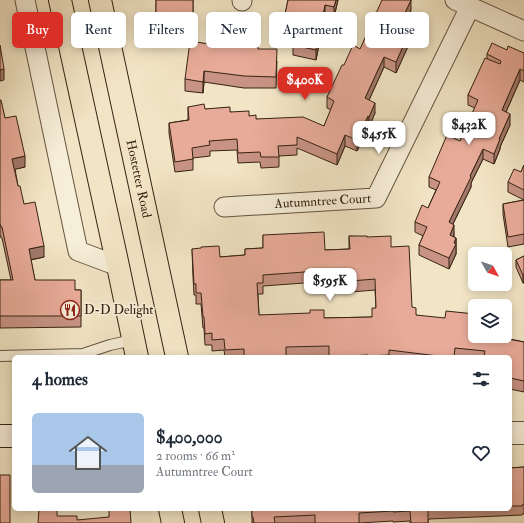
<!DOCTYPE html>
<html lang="en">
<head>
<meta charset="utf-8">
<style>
	:root { --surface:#fff; --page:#f6f6f7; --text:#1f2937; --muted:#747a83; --line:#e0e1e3; --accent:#d93025 }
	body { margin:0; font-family:"IM FELL Double Pica",serif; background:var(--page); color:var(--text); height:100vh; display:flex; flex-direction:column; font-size:15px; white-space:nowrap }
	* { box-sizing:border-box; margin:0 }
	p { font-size:13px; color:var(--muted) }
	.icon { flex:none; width:22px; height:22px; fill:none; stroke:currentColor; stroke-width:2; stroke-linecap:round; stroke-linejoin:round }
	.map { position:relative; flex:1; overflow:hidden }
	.panel { position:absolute; left:12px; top:355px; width:500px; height:156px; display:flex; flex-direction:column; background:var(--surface); border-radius:6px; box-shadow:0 2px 10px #0003 }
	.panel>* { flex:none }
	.hud { position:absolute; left:12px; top:12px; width:500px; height:36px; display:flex; gap:8px }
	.needle { width:26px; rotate:130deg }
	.controls { position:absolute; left:468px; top:247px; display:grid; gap:8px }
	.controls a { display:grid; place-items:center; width:44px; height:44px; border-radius:6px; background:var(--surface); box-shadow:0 2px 10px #0003; font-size:20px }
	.price { position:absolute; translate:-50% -34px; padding:0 9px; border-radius:8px; background:#fff; color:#222; font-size:13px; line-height:26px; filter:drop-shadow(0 1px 2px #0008) }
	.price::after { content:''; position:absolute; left:50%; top:24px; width:12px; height:9px; margin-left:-6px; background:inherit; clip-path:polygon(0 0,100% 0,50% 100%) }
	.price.on { background:var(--accent); color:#fff }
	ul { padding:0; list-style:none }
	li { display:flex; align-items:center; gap:12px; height:100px; padding:0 20px }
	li+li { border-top:1px solid var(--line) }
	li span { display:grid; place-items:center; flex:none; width:112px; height:80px; border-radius:6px; color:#555 }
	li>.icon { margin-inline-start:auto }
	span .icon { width:48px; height:48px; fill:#fffc; stroke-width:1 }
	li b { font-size:17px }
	h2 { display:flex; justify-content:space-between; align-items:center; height:48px; padding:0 20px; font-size:17px }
	.pill { padding:0 14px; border-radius:6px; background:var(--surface); box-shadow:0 2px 10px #0003; font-size:14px; line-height:36px }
	.pill.on { background:var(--accent); color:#fff }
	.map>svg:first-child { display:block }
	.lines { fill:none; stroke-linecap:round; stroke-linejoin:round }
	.service-casing { stroke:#655440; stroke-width:12 }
	.minor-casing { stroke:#655440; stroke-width:21 }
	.tertiary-casing { stroke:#655440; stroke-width:24 }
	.secondary-casing { stroke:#362313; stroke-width:24 }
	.primary-casing { stroke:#362313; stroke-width:24 }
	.service { stroke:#f7eed9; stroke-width:10 }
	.minor { stroke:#f7eed9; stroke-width:19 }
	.tertiary { stroke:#f7eed9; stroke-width:22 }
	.secondary { stroke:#f7eed9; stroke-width:22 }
	.primary { stroke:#f2e5c5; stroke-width:22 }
	.wall { fill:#c89384; stroke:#362313; fill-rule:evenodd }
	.shaded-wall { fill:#a2786b; stroke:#362313 }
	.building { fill:#e8ab99; stroke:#362313; fill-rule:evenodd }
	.labels { text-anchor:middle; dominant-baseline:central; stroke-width:3.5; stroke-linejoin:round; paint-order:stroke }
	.street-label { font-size:13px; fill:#362313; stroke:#f7eed9 }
	.poi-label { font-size:13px; fill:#362313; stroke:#f7eed9; text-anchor:start }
</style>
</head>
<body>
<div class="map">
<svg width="524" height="523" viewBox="0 0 524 523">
	<rect width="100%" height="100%" fill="#f2e5c5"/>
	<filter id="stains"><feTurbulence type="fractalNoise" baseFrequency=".005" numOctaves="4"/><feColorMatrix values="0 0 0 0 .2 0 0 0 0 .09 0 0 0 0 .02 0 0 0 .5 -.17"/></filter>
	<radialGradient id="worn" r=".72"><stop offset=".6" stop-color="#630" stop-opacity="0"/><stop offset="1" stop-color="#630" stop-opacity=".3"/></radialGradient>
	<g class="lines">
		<g class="service-casing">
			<path id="service" d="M0 356 83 354 110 345 133 340"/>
		</g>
		<g class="minor-casing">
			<g id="minor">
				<path d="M25 0 78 251 118 266"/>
				<path d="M455 0 524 31"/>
				<path d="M242 1V0"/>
				<path id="s1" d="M224 207 376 198 470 7"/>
			</g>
		</g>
		<g class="tertiary-casing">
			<path id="tertiary" d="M510 433H524"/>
		</g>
		<g class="secondary-casing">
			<path id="secondary" d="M0 436H14"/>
		</g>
		<g class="primary-casing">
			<g id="primary">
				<path d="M60 0 118 266 137 357"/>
				<path id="s2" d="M100 0 177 357"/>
				<path d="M170 509 173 523"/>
				<path d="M210 509 213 523"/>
			</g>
		</g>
		<use href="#service" class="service"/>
		<use href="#minor" class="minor"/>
		<use href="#tertiary" class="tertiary"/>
		<use href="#secondary" class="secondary"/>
		<use href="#primary" class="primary"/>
	</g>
	<path class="wall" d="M156 0H193V25H180V43H156Z
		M288 0H338L334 17 325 15 316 60 293 55V45L294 36 283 34V24Z
		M411 10 407 19 414 33 396 73 384 67 369 100 375 113 369 127H368L357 151 345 146 337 165 297 148V155L279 156V167L261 168 260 162 238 163 237 150 210 151V156L193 158V170L175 172 169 133V123L188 120V107L230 112 249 116 256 119 324 126 331 110 327 108V97L344 65 360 49Z
		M209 44 258 49 277 61 276 88H244L204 82 203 93 185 91V79Z
		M507 50 524 53V82L520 80 506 112 510 125 500 147V149L494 164 483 159 471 183V187L453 224 454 235V237L456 238V254L449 269 419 255V245L423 236 415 232V222L428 208 436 190 429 187V177L460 141 475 108 468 105V95L487 58V54Z
		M0 100 5 118 25 167 15 169 18 186 24 204 44 257 31 260 35 280 75 290H81V327L0 328V280H11L2 238H1L0 234Z
		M524 165V200L508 192V182L521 172Z
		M524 200V244L508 247 503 214V204Z
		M263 235 325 250 349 249V236L367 237 391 247 412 307 416 315 475 336 510 337V339L524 342V392L510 389V357H225L224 350 212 351V345H205L204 328H203L201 304H196V295H194L193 277 192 249 220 257 245 255V249L263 248ZM332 281V292L339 293 375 290 376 308 372 317 324 318 259 315 258 294H263V286Z
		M524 256V283H523L516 267V260Z
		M524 467V514H522V515L429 519V520H428V523H410V521L393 522V521L359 523H252V509H510V468Z"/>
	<path class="shaded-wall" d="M336 0H338L334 17V7Z
		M411 0V10L403 27V17Z
		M325 5V15L316 60V50Z
		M414 22V33L396 73V62Z
		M384 57V67L365 109V98Z
		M4 69V80L0 81V70Z
		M520 69V80L502 121V110Z
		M204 71V82L203 93V82Z
		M375 103V113L369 127V117Z
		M510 114V125L500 147V149L494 164V154L499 139Z
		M368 116V127L357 151V140Z
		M345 135V146L337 165V154Z
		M483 149V159L471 183V187L449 232V222L470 176Z
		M25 156V167L12 170V159Z
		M454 225V235L450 245V235Z
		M456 238V254L449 269V258L454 243Z
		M44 246V257L29 260V249Z
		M523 275H524V283H523Z
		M510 326V337L508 350V339Z"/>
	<path class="building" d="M156 0H193V15H180V34L156 33Z
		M288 0H336L334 7 325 5 316 50 293 45 296 27 283 24Z
		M382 0H411L403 17 414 22 396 62 384 57 365 98 375 103 369 117 368 116 357 140 345 135 337 154 297 137V145L278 146 279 157H261L260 152 238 153 237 139 209 141 210 145 192 148 193 159 175 162 169 123 189 120 188 107 204 104 205 109 230 107V112L249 111V116L256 115V119L303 117 324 126 334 101 327 97 342 65H344L353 45 360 49Z
		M210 32 241 37H258V49H277L276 77 244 76 204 71 203 82 185 79 190 41 209 44Z
		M492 43 507 50 508 46 524 53V71L520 69 502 110 510 114 499 139H500L494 154 483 149 470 176 471 177 449 222 454 225 450 235 456 238 454 243 456 244 449 258 419 245 427 227 415 222 422 205 428 208 440 182 429 177 447 135 460 141 478 100 468 95 485 58 500 64 501 61 487 54Z
		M0 45 4 69 0 70Z
		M0 100H1L5 118 16 116 25 156 12 159 18 186H20L24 204 35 202 44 246 29 249 35 280H75V290H81V316H0V280H13L2 227H1L0 223Z
		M524 165V190L508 182 514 169 521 172Z
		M524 200V234L508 237 503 204Z
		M324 232 325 250 350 249 349 236H367V237L391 236V247L409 246 412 307 416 308V315L445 318 446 311 475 314V336H505V325L510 326 508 339 524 342V381L510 378V357H484L485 351 455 348 454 357H438V356L389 350V355L368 356V355L329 357V346L286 347V357H244V349L225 350 224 339 212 340V333L205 334 204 317H203L201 293H196V284H194L192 249 201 248V247L219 246 220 257 245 255V249L263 248V235ZM332 270V281L339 282 375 279 376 308H372V317L324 318V310H310V313L259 315 257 283H263V275Z
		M524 256V275H523L516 260Z
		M524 467V504L522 505V506H510V468Z
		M0 475H10V523H0Z
		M39 509H57V516H77V520L109 517V509H130L131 523H38Z
		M252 509H442L429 510H428V523H411L410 511 393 512V511L359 513V523H315V515L274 517 275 523H254L253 517H252Z"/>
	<defs>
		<g id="restaurant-ring" transform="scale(1)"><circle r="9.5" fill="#f7eed9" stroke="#8f2418" stroke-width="1.5"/><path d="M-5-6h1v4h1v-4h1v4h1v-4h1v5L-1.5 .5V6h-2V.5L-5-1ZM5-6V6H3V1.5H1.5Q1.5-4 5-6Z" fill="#8f2418"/></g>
	</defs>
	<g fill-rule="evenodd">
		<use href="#restaurant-ring" x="70" y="310"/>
	</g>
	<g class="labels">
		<g class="street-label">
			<text stroke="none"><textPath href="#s2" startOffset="183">Hostetter Road</textPath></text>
			<text stroke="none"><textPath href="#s1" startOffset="99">Autumntree Court</textPath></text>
		</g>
		<g class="poi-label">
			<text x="84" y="310">D-D Delight</text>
		</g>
	</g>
	<rect width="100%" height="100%" filter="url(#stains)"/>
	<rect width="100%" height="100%" fill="url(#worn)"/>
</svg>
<div class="controls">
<a><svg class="needle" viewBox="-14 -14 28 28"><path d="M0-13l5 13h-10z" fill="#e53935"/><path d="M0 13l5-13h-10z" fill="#747a83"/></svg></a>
<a><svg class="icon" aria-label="layers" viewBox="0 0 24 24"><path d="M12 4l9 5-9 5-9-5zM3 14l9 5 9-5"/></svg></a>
</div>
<b class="price on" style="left:305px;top:101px">$400K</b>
<b class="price" style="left:469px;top:146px">$432K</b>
<b class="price" style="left:379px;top:155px">$455K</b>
<b class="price" style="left:330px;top:302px">$595K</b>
<div class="hud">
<a class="pill on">Buy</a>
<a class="pill">Rent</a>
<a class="pill">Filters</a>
<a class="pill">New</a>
<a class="pill">Apartment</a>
<a class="pill">House</a>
</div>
<section class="panel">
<h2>4 homes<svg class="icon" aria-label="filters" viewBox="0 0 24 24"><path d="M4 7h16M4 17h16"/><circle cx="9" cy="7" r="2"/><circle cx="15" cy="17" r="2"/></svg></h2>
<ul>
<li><span style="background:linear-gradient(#a9c7e8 65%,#9aa5b1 0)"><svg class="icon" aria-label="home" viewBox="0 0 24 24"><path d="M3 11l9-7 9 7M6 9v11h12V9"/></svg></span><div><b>$400,000</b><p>2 rooms · 66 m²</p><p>Autumntree Court</p></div><svg class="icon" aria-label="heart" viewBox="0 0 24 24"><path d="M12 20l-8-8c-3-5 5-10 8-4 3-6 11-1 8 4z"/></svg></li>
</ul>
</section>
</div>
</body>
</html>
